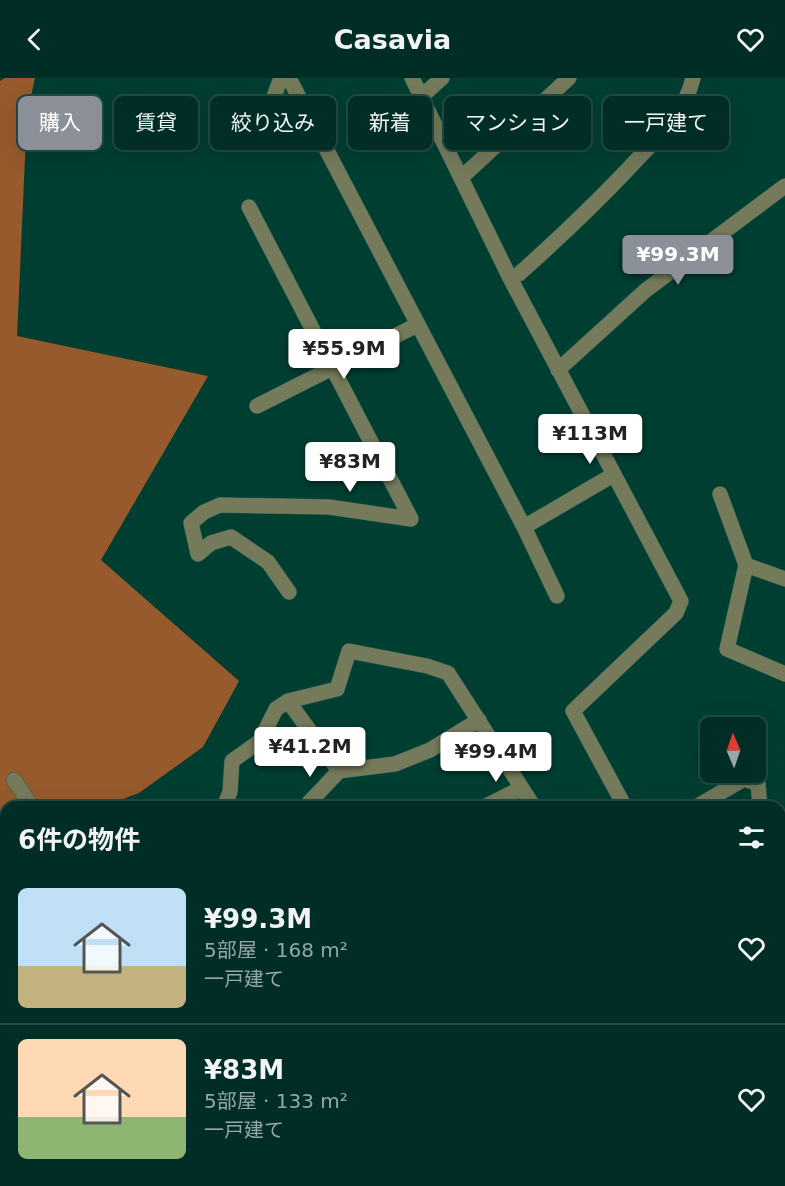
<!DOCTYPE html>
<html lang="ja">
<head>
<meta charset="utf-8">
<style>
	:root { --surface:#002e26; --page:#0e3a32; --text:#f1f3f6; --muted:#95a8a7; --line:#224a43; --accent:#8c9099 }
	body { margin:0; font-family:"DejaVu Sans","Noto Sans JP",sans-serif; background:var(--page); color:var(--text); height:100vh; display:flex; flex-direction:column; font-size:22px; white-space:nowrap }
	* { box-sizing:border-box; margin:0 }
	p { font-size:20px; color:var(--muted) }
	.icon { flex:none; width:33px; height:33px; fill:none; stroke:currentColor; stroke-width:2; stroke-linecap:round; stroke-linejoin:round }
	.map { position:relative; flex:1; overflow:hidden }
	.side { position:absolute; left:0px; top:723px; width:786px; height:386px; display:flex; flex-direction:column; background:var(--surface); border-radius:18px 18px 0 0; box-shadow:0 6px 24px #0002,0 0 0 2px var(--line) }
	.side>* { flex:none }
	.top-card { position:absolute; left:18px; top:18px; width:750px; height:54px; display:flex; gap:12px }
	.needle { width:39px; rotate:358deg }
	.buttons { position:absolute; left:700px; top:639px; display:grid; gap:12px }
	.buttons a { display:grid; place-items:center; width:66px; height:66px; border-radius:9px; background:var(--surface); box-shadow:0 6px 24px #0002,0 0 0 2px var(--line); font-size:30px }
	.price { position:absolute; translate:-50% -51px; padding:0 14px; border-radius:6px; background:#fff; color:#222; font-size:20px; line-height:39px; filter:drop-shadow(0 2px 3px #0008) }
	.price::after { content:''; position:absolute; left:50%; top:36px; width:18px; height:14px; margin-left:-9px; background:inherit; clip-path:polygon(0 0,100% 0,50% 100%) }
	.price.selected { background:var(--accent); color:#fff }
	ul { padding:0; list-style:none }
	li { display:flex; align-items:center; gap:18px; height:150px; padding:0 18px }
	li+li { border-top:2px solid var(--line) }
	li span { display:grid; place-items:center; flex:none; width:168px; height:120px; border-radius:9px; color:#555 }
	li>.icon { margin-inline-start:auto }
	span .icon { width:72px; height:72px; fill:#fffc; stroke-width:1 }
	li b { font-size:26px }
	h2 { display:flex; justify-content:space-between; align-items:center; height:72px; padding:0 18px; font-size:26px }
	.tag { padding:0 21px; border-radius:9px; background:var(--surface); box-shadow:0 6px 24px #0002,0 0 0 2px var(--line); font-size:21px; line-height:54px }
	.tag.selected { background:var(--accent); color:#fff }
	header { display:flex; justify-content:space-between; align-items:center; height:78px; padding:0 18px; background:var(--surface); font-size:27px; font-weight:700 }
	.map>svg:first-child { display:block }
	.forest { fill:#965a2c }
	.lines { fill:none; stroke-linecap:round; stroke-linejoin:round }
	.stream { stroke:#460527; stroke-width:6 }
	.minor-casing { stroke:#215c50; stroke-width:16 }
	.minor { stroke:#747a5a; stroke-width:15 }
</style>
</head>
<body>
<header><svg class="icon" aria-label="back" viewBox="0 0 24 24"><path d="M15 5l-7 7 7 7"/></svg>Casavia<svg class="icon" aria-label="heart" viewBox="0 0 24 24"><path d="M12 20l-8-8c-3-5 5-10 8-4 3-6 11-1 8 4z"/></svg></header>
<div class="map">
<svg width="785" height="1108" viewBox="0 0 785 1108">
	<rect width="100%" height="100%" fill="#003e32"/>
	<path class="forest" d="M5 0H35L27 36 17 258 208 298 101 482 239 603 203 669 139 715 102 729H6V785L0 791V3Z"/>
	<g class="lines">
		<path class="stream" d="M0 1103 23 1108"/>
		<g class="minor-casing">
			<path id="minor" d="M289 0 524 449 557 518
				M412 0 510 200 681 523 676 535 573 633 625 729
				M421 19 442 0
				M258 60 281 0
				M462 99 569 0
				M249 129 411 441 329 429 220 427 204 434 191 445 198 476 211 465 231 459 268 484 289 514
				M510 200 519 196C557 162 594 127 629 90 653 64 685 36 693 0
				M558 292 646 212 785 108
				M257 328 417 247
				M720 416 746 487 785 501
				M524 449 613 397
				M746 487 727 571 785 596
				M288 623 339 693 395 686 430 672 479 642
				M14 702 32 729
				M224 729 230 714 232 683 260 663 276 631 288 623 337 611 349 573 427 588 448 595 534 729
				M305 729 339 693
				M484 729 522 710
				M696 729 744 701 758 706 760 729
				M780 934 785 931
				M780 1027 785 1014
				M0 1048 6 1051
				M65 1102 70 1108
				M171 1102 175 1108
				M256 1102V1106
				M532 1102 547 1108
				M112 1108 119 1102
				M655 1108 667 1102"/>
		</g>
		<use href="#minor" class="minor"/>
	</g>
</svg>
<div class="buttons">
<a><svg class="needle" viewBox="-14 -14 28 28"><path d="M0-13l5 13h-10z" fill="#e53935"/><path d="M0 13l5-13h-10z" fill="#95a8a7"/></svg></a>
</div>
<b class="price selected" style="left:678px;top:208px">¥99.3M</b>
<b class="price" style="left:344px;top:302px">¥55.9M</b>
<b class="price" style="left:590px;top:387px">¥113M</b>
<b class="price" style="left:350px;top:415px">¥83M</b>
<b class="price" style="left:310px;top:700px">¥41.2M</b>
<b class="price" style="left:496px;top:705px">¥99.4M</b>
<div class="top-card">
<a class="tag selected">購入</a>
<a class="tag">賃貸</a>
<a class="tag">絞り込み</a>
<a class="tag">新着</a>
<a class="tag">マンション</a>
<a class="tag">一戸建て</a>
</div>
<section class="side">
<h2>6件の物件<svg class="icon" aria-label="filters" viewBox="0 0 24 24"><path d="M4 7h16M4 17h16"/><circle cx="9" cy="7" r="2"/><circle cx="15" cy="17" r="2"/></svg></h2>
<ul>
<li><span style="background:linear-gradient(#bfe0f5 65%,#c2b280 0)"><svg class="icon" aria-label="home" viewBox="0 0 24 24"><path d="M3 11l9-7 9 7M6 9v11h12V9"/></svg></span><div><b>¥99.3M</b><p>5部屋 · 168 m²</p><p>一戸建て</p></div><svg class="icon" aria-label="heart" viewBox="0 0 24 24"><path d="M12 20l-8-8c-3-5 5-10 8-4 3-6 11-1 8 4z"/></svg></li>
<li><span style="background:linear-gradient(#ffd9b3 65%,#8fb573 0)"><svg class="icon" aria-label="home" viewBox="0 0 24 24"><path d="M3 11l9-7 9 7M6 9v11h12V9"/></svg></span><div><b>¥83M</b><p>5部屋 · 133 m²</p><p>一戸建て</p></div><svg class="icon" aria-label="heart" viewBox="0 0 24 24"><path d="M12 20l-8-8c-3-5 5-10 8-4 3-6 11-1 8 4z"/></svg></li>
</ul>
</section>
</div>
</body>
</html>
